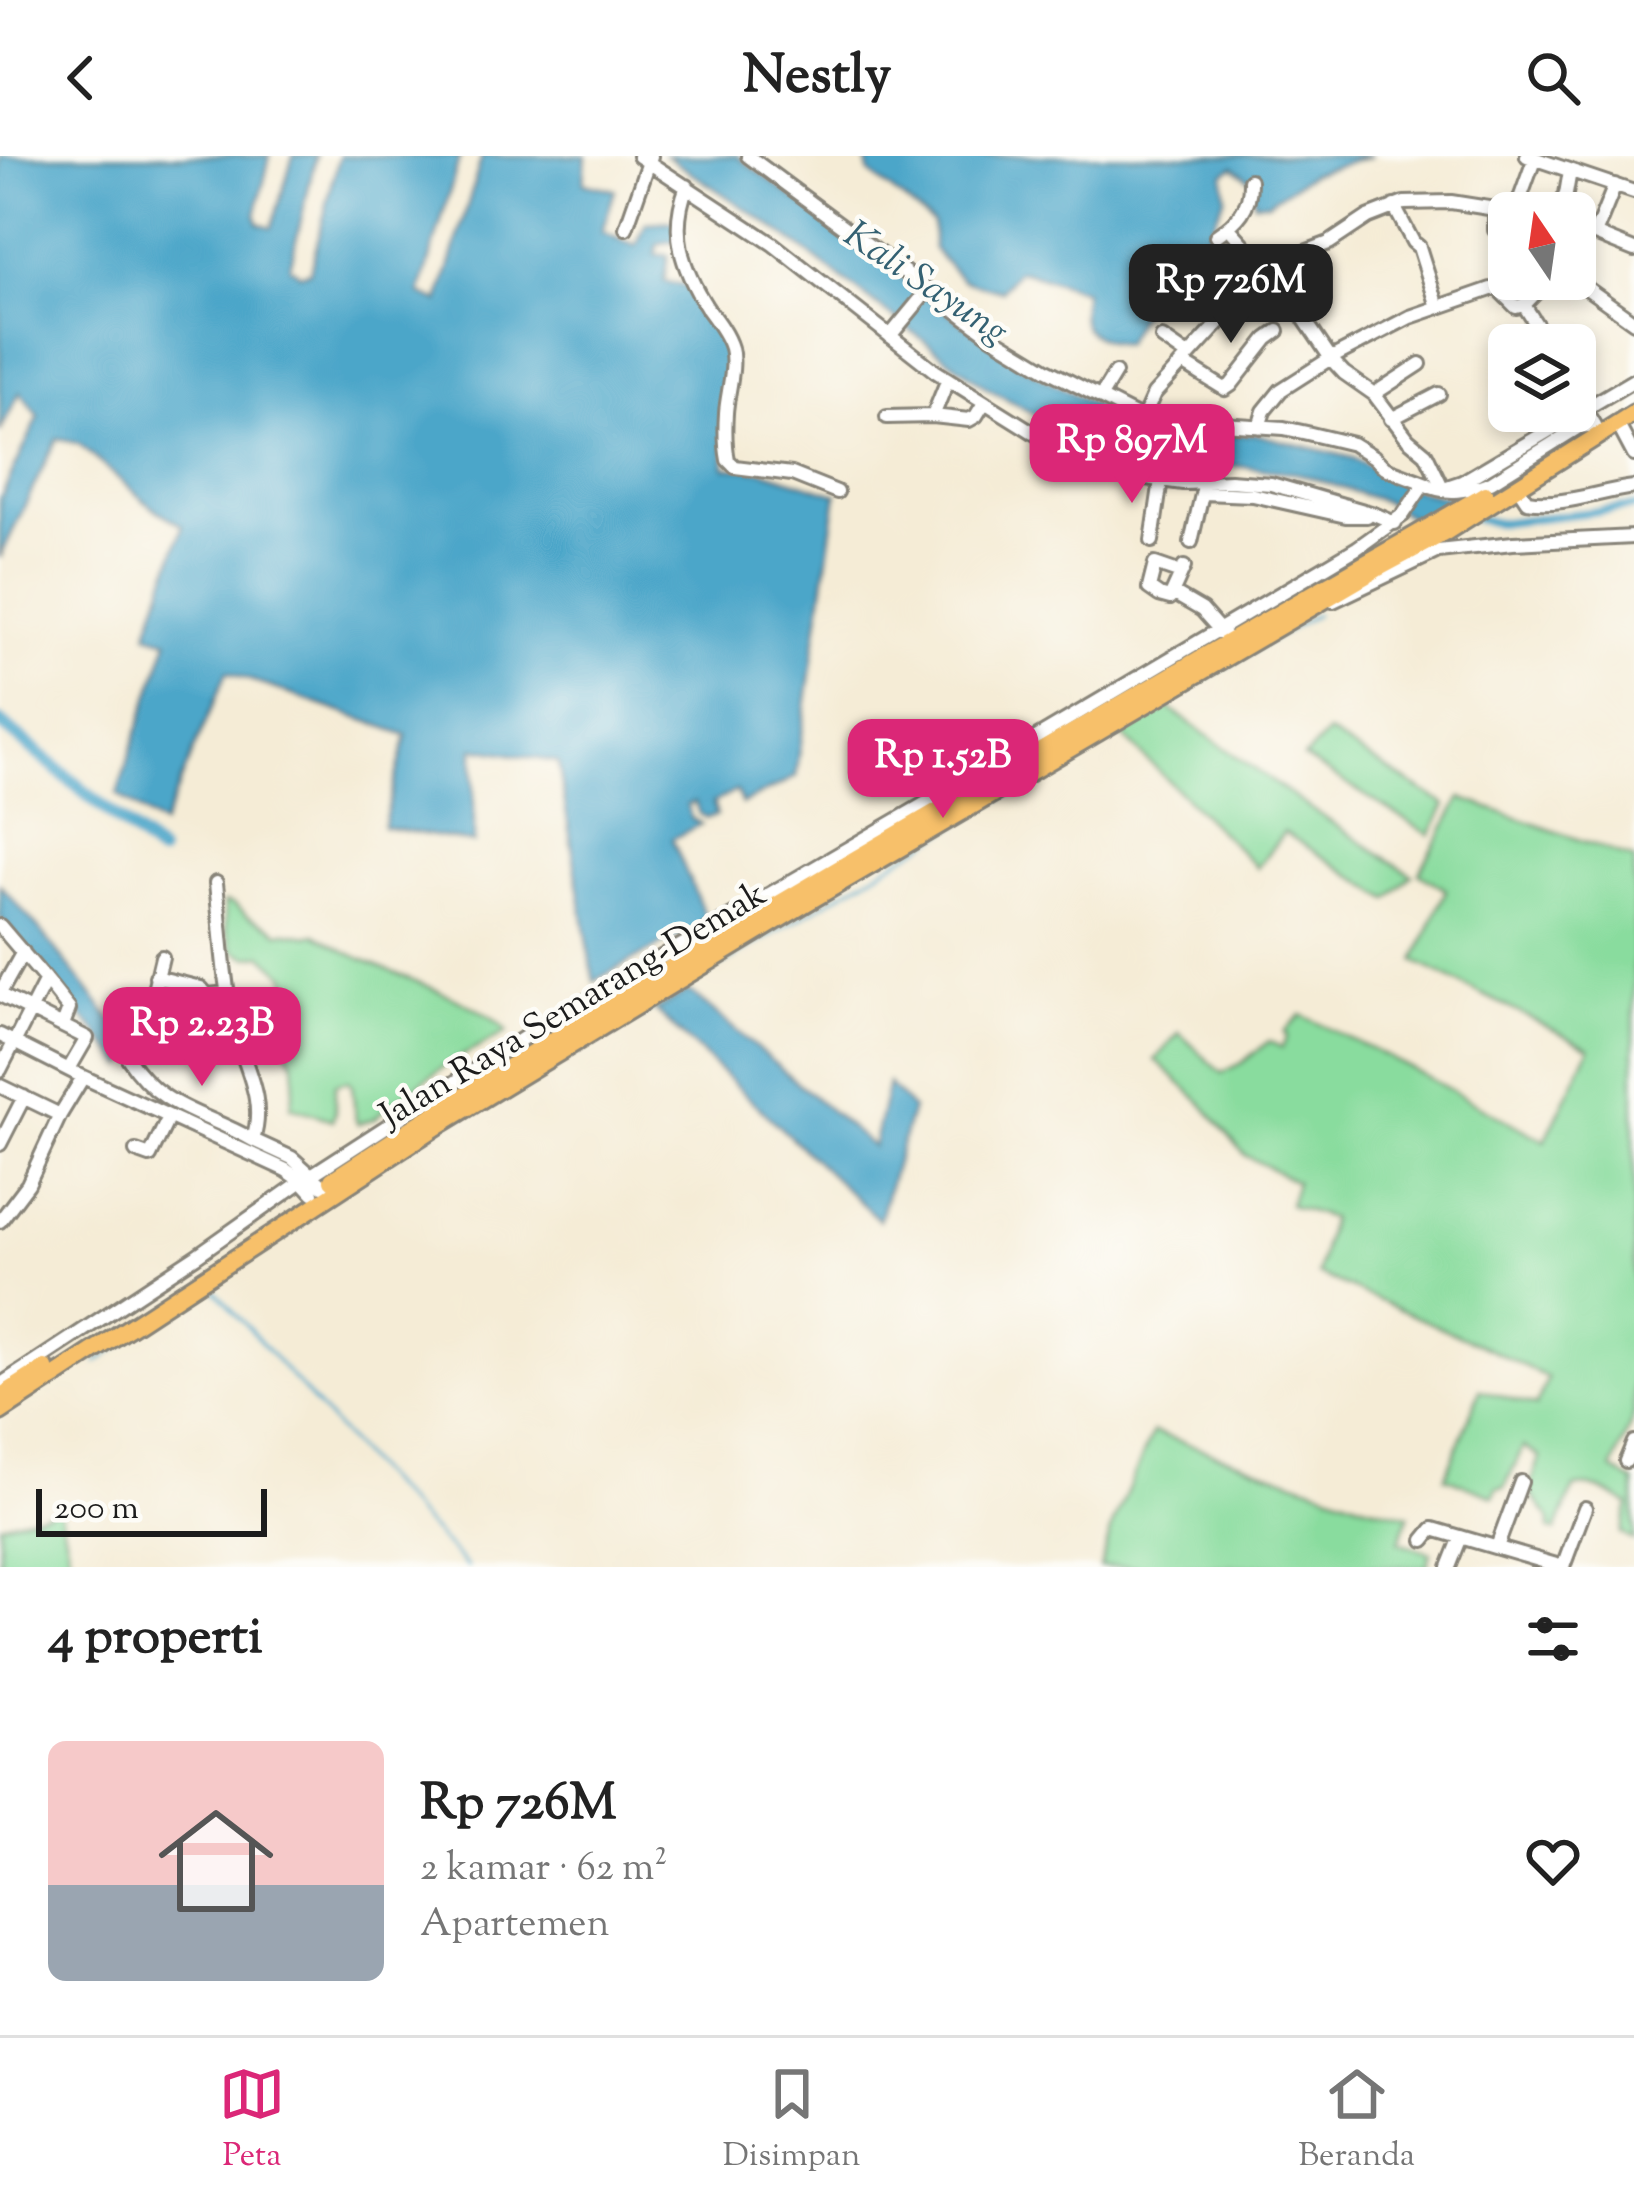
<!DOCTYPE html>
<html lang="id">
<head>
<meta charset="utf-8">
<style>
	:root { --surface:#fff; --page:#f6f6f6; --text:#222; --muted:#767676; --line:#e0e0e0; --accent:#db2777 }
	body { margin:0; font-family:"Sorts Mill Goudy",serif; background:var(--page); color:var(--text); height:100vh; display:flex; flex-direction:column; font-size:45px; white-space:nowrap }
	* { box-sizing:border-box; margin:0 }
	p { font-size:39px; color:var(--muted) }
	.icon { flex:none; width:66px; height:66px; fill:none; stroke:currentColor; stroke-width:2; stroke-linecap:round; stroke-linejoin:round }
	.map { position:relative; height:1411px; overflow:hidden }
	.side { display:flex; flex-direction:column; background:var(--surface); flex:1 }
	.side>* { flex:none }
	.needle { width:78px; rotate:347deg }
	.controls { position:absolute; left:1488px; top:36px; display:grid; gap:24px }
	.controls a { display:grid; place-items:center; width:108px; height:108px; border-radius:18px; background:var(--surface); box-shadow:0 6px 18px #0003; font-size:60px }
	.scale { position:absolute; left:36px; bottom:30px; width:231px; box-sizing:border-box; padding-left:12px; border:6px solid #1c1c1c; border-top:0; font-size:33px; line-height:42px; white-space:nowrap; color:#1c1c1c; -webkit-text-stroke:9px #fdfcf7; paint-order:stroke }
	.price { position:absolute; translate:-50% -102px; padding:0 27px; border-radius:24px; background:var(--accent); color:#fff; font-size:39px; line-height:78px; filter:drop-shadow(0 3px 6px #0008) }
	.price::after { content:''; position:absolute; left:50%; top:72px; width:36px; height:27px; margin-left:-18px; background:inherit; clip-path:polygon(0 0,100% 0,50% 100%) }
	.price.active { background:#222; color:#fff }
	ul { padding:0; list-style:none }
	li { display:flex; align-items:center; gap:36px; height:300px; padding:0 48px }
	li span { display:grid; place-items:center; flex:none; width:336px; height:240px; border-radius:18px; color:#555 }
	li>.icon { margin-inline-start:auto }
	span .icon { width:144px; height:144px; fill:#fffc; stroke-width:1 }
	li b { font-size:51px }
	h2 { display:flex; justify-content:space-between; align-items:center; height:144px; padding:0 48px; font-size:51px }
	header { display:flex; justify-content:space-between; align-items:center; height:156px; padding:0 48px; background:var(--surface); font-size:54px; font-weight:700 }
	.tabs { display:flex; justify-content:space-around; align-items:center; height:168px; border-top:3px solid var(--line); background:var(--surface); font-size:33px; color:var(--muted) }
	.tabs a { display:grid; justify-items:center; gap:6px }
	.tabs .active { color:var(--accent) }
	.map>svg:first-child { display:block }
	.green { fill:#89dc9e; stroke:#527c5d; stroke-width:3 }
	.water { fill:#4ca6c9; stroke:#346172; stroke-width:3 }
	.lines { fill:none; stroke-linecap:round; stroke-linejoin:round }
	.stream { stroke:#4ca6c9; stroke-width:3 }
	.canal { stroke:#4ca6c9; stroke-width:8 }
	.river { stroke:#4ca6c9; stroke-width:14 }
	.minor-casing { stroke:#888479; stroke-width:18 }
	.highway-casing { stroke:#888479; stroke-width:22 }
	.minor { stroke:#fff; stroke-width:12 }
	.highway { stroke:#f7c06b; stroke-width:16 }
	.labels { text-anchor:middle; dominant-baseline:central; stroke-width:9; stroke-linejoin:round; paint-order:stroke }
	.street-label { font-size:36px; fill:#1c1c1c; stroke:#fdfcf7 }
	.water-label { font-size:39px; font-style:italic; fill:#346172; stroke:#fdfcf7 }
</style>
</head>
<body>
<header><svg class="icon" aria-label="back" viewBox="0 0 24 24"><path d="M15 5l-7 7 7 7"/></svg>Nestly<svg class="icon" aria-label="search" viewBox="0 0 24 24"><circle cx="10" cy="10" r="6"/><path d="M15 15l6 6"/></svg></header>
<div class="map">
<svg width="1634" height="1411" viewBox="0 0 1634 1411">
	<rect width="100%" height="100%" fill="#fdfcf7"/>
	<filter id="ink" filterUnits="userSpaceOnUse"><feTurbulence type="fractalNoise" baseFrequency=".00833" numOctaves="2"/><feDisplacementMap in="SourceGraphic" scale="24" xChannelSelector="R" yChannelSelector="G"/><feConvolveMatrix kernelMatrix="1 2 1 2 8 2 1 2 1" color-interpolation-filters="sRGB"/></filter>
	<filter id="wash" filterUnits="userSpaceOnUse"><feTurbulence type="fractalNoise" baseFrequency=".004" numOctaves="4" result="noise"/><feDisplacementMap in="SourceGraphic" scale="48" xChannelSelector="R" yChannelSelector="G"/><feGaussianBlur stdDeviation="2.7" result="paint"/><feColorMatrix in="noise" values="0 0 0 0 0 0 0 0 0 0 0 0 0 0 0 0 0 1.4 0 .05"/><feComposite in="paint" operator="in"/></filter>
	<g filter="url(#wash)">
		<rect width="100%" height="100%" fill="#f5ecd6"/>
		<path class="green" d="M1166 550 1302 647 1412 719 1389 743 1284 676 1257 712 1122 579Z
			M1328 577 1446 649 1430 679 1304 602Z
			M1461 642 1634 703V1259L1612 1314 1634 1325V1385L1621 1377 1629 1349C1613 1339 1593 1326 1574 1332L1556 1375 1550 1374V1363L1529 1335 1540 1301 1523 1291 1505 1331 1497 1332 1494 1340 1445 1321 1480 1234 1536 1250 1548 1222 1492 1194 1318 1118 1330 1062 1289 1049 1296 1026 1245 999 1201 946 1155 904 1179 877 1222 917 1243 906 1269 885 1282 892 1287 880 1284 876 1301 859 1406 910 1545 985 1590 892 1415 805 1446 734 1419 717Z
			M224 746C237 747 237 752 247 759 257 766 268 767 278 776 293 774 303 783 316 778 327 784 337 791 349 797 384 815 488 848 507 876L449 907 387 951 376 962 358 968 356 965 352 930 348 925 335 928V958L332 964 291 951C293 938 297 918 293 905 290 900 287 895 285 890L286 820 263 799 248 801 233 794 226 773Z
			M1153 1276 1366 1349 1409 1359 1399 1386 1431 1397 1427 1411H1100L1113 1368Z
			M59 1353 72 1411H0V1368Z"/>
		<path class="water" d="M0 0H270L256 60 258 67 272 71 293 0H316L290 111 300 118 310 115 339 0H460L420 138 439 146 482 0H586L584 27 615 34 602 76 636 90 646 67 676 65V84L658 88 656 99H668L664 125 687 131 729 194 724 264 725 311 764 315 837 338 796 621 742 648 736 635 713 647 717 659 707 662 699 658 695 646 687 649 691 662 701 668 672 683 710 771 686 785 682 778 594 825 558 606 474 592V687L383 671 407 579 227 516 162 670 117 638 168 484 147 478 183 370 150 350 79 288 57 282 0 402V343L39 260 20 236 0 276Z
			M666 0H737L1018 208 1135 271 1178 279 1255 278 1353 302 1402 328 1430 338 1463 343 1422 368 1385 346 1300 318 1228 309 1155 310 1087 288 987 232 777 74Z
			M871 0H1372L1311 18 1268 46H1254L1252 25 1233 11 1224 18 1225 41 1208 79 1175 92 1124 188C1110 187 1087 181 1082 165 1080 157 1083 143 1084 135L1024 115H1017L1001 135 962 124 933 93V67L869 17 867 5Z
			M0 729 41 775 122 877 116 883 128 906 124 910 95 874 62 840 0 761Z
			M687 836 693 838 873 991 888 927 912 953 879 1064 656 855Z"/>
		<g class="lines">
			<path class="stream" d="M1159 550 1316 458
				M576 896 633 865 746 794 1063 606
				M214 1133 369 1309 467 1411
				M97 1206 214 1126"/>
			<path class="canal" d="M1475 362 1496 367 1634 351"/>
			<path class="river" d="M0 566 159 697"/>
		</g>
	</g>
	<g filter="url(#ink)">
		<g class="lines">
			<g class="minor-casing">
				<path id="minor" d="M639 0 773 88 935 215 1047 285 1139 321 1183 327 1230 325 1271 328 1374 358 1395 367
					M748 0 991 180 1047 214 1143 263 1284 272 1307 277 1353 288 1374 301 1385 312 1427 328
					M1527 0 1634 36
					M687 30C669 76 682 112 707 152 716 164 727 178 731 192 736 211 727 238 726 257 725 272 725 289 728 304L735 311 792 318 837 336
					M1394 50 1413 86 1419 91 1438 151
					M1517 51 1534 4
					M1495 53V74L1509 85
					M1557 57 1566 38 1570 15
					M1575 70 1634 94
					M1228 71 1286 136 1332 204 1344 217 1374 238 1408 283 1426 298 1442 331
					M626 72 651 0
					M1595 78 1615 29
					M1216 80C1238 65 1251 52 1250 24
					M1196 99 1206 111H1210L1243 143
					M1574 123 1634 166
					M1524 149 1549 123
					M1304 160 1323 150
					M890 180 928 134
					M1162 182 1188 200
					M1183 207 1225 233 1231 229 1267 183 1278 175
					M1374 238 1420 208
					M1101 240 1115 217
					M933 260 948 223
					M887 261 933 260 969 264 976 260 984 247
					M1391 263 1439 238
					M1617 267 1634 299
					M1259 271 1264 255 1281 234 1331 202 1410 161 1491 133H1498L1516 151 1524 149 1549 189
					M1132 318 1143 263 1154 238 1273 108 1329 87 1368 61 1404 47 1451 46 1495 53 1517 51 1537 57
					M1517 330 1527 345C1563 351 1599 335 1634 331
					M1447 331 1462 326 1634 224
					M1203 337 1253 339 1346 360H1367
					M1152 385 1161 324
					M1191 386 1203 334
					M1181 417 1155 408 1149 432 1159 439 1170 442 1184 411
					M1173 437 1202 454 1225 480
					M1333 445 1438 395 1513 387 1634 381
					M216 727C221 773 223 821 233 867 242 908 267 941 253 984L292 1002 323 1030
					M0 770 46 824 0 914
					M162 801 140 893 128 902C160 953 204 956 253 984
					M156 821 201 832 207 839 229 837
					M46 824 69 853 63 869
					M0 837 23 796
					M0 839 87 882 69 913
					M0 879 83 921 286 1014 302 1025 313 1037
					M0 930 60 959 28 1028 0 1065
					M60 959 83 921
					M0 988 24 941
					M136 995 150 1000 166 967
					M0 1229 196 1100 302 1025 536 874 933 643 1357 392 1403 359 1424 328C1448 340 1467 335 1491 326L1579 271 1594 269 1575 237
					M1626 1305 1634 1286
					M1424 1384 1433 1373 1563 1411
					M1497 1391 1521 1326
					M1449 1411 1461 1381
					M1563 1411 1585 1352"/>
			</g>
			<g class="highway-casing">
				<path id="highway" d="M332 1024C625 832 931 659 1234 483 1317 434 1403 388 1485 338
					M0 1241 45 1212
					M0 1256 439 969 806 747 1377 413 1444 377 1634 257"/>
			</g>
			<use href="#minor" class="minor"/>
			<use href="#highway" class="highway"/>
		</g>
	</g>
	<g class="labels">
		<g class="street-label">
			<text transform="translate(574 850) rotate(-31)">Jalan Raya Semarang-Demak</text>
		</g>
		<g class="water-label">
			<text transform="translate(925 129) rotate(34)">Kali Sayung</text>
		</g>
	</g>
</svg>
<div class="controls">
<a><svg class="needle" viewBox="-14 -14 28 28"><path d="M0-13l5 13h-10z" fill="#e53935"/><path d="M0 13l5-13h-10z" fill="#767676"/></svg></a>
<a><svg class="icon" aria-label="layers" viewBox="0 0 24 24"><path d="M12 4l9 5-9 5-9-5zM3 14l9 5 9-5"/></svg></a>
</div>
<div class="scale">200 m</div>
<b class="price active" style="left:1231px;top:190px">Rp 726M</b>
<b class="price" style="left:1132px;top:350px">Rp 897M</b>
<b class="price" style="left:943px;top:665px">Rp 1.52B</b>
<b class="price" style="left:202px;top:933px">Rp 2.23B</b>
</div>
<section class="side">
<h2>4 properti<svg class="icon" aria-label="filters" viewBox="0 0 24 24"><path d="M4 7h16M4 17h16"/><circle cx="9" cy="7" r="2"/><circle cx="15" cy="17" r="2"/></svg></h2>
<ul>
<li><span style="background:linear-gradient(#f6c9c9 60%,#9aa5b1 0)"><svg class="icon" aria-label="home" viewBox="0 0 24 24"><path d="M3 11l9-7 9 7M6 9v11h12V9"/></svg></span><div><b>Rp 726M</b><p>2 kamar · 62 m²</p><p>Apartemen</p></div><svg class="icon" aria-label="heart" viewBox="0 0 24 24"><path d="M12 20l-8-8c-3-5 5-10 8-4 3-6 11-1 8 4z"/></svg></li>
</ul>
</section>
<nav class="tabs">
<a class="active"><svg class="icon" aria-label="map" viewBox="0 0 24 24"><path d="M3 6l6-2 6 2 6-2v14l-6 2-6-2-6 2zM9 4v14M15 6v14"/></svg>Peta</a>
<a><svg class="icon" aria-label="saved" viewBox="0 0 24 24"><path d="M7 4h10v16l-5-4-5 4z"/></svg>Disimpan</a>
<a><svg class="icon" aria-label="home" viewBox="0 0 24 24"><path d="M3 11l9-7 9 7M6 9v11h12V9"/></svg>Beranda</a>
</nav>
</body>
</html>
